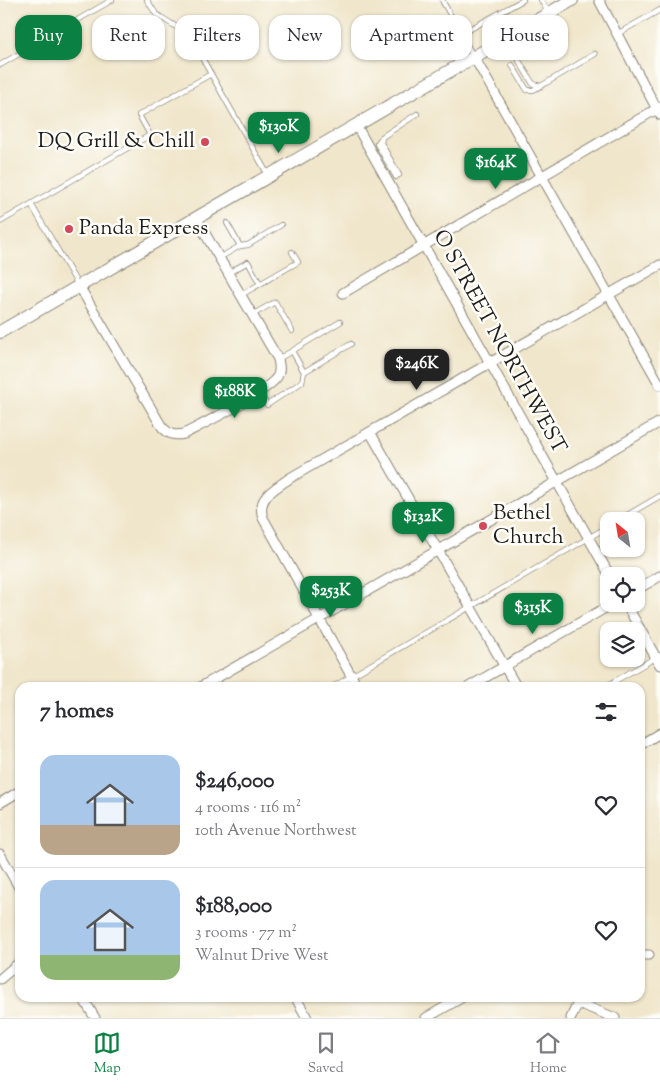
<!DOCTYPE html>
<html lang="en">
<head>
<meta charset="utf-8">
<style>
	:root { --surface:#fff; --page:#f7f7f7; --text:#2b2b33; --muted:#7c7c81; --line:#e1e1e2; --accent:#0b8043 }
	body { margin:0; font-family:"Sorts Mill Goudy",serif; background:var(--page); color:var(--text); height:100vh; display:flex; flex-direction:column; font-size:19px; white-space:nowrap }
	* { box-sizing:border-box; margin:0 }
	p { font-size:16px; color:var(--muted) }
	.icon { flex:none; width:28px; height:28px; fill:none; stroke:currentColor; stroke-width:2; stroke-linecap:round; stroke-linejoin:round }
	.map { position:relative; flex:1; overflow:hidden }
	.drawer { position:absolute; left:15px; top:682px; width:630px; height:320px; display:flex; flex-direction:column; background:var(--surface); border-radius:15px; box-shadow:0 1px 4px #0004 }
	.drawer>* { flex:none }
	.guide { position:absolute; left:15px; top:15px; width:630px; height:45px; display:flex; gap:10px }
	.needle { width:32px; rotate:330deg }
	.tools { position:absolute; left:600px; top:512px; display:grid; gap:10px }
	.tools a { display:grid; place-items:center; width:45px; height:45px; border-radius:10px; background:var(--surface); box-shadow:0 1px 4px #0004; font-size:25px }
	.price { position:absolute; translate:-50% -42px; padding:0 11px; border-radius:10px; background:var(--accent); color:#fff; font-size:16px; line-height:32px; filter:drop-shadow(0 1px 2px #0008) }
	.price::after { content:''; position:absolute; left:50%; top:30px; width:15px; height:11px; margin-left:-8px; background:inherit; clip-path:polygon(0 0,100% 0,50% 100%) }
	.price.selected { background:#222; color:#fff }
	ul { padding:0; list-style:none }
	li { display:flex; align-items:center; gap:15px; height:125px; padding:0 25px }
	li+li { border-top:1px solid var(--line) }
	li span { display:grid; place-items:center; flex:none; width:140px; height:100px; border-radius:15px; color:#555 }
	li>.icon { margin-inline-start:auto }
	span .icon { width:60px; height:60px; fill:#fffc; stroke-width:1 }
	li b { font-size:21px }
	h2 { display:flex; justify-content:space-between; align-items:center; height:60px; padding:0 25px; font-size:21px }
	.chip { padding:0 18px; border-radius:15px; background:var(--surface); box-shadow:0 1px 4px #0004; font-size:18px; line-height:45px }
	.chip.selected { background:var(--accent); color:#fff }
	.menu { display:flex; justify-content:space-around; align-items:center; height:70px; border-top:1px solid var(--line); background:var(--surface); font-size:14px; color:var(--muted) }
	.menu a { display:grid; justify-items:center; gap:2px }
	.menu .selected { color:var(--accent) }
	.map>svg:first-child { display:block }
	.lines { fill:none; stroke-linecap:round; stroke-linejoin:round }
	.lane-casing { stroke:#868174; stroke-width:6 }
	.street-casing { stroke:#868174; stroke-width:11 }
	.secondary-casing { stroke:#868174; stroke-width:14 }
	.lane { stroke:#fff; stroke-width:4.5 }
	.street { stroke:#fff; stroke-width:9 }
	.secondary { stroke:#fff; stroke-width:12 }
	.poi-dot { fill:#d1495b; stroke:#fdfcf7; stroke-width:2 }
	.labels { text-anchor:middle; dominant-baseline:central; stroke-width:5; stroke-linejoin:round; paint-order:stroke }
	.poi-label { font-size:21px; fill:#1c1c1c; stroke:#fdfcf7; text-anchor:start }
	.street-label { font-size:21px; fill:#1c1c1c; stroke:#fdfcf7 }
</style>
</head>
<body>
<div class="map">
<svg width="660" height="1018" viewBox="0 0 660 1018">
	<rect width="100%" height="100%" fill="#fdfcf7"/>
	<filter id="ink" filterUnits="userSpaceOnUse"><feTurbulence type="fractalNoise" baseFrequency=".02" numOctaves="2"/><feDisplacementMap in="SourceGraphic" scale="10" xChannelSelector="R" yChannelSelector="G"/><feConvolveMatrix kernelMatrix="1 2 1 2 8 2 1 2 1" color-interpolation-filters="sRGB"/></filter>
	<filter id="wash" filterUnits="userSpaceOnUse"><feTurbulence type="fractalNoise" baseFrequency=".0096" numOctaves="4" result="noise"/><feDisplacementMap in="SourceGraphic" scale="20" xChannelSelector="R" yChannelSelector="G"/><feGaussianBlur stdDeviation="1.12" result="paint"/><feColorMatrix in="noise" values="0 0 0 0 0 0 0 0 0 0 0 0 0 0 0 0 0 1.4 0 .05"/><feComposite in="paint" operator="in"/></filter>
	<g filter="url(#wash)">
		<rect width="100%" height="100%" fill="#f0e6cb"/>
	</g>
	<g filter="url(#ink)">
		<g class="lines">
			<g class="lane-casing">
				<path id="lane" d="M147 0 156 14 189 35 268 175
					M442 0 473 56
					M541 0 548 12
					M461 34 523 0
					M617 34 660 10
					M519 61 533 84 541 86 595 54
					M0 65 112 0
					M512 65 527 90H533L541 86
					M382 137 377 144 396 177
					M399 175 381 143 382 137 417 114
					M0 222 31 204
					M240 246 248 245 281 225
					M219 258 240 246 227 223
					M228 273 248 262 260 284
					M78 285 31 204 150 135 139 115 211 74
					M241 295 298 262 292 252
					M252 315 275 302 292 331
					M292 351 340 322
					M304 372 351 344
					M259 392 267 405 302 382 304 372 292 351 278 359
					M617 521 660 496
					M331 688 609 526
					M603 688 660 655"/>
			</g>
			<g class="street-casing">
				<path id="street" d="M599 0 660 115
					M474 57 660 385
					M356 125 610 576
					M79 286 162 427C170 435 174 436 184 434 203 424 267 392 277 377 281 371 279 365 278 359L196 218
					M343 293 660 107
					M370 432 517 688
					M636 590 660 576
					M626 604 660 665
					M199 688 660 422
					M358 688 263 518C256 497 275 489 290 478L660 265
					M467 688 612 604
					M640 745 660 733
					M0 803 20 791
					M0 854 20 889
					M640 955H649
					M0 979 20 962
					M83 998 95 1018
					M296 998 307 1018
					M578 1003 615 1018
					M426 1018 461 998
					M571 1018 580 998"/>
			</g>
			<g class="secondary-casing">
				<path id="secondary" d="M0 332 572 0"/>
			</g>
			<use href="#lane" class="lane"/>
			<use href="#street" class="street"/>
			<use href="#secondary" class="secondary"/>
		</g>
	</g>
	<g class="poi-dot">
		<circle cx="205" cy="142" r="5"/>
		<circle cx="69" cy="229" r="5"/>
		<circle cx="483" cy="526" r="5"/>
	</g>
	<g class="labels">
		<g class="poi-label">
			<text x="195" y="142" text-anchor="end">DQ Grill &amp; Chill</text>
			<text x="79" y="229">Panda Express</text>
			<text x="493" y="514">Bethel<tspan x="493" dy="24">Church</tspan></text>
		</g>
		<g class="street-label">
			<text transform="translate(499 342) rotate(61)">O STREET NORTHWEST</text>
		</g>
	</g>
</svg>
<div class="tools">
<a><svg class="needle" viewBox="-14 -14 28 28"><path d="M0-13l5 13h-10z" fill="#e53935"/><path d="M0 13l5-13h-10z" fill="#7c7c81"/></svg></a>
<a><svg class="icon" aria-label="locate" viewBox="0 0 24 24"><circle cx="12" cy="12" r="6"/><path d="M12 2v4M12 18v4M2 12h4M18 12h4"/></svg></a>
<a><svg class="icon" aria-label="layers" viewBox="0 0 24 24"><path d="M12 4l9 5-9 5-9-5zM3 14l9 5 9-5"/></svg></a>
</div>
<b class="price" style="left:279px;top:154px">$130K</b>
<b class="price" style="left:496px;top:190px">$164K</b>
<b class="price selected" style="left:417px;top:391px">$246K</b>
<b class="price" style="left:235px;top:419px">$188K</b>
<b class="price" style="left:423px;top:544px">$132K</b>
<b class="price" style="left:331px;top:618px">$253K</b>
<b class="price" style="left:533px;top:635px">$315K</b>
<div class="guide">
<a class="chip selected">Buy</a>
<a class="chip">Rent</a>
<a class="chip">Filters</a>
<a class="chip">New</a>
<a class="chip">Apartment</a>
<a class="chip">House</a>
</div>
<section class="drawer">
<h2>7 homes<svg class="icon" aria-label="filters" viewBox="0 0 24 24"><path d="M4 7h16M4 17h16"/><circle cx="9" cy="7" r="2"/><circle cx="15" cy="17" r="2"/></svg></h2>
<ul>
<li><span style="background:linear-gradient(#a9c7e8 70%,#b9a48a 0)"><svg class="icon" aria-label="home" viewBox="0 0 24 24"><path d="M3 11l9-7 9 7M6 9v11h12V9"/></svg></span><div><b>$246,000</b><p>4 rooms · 116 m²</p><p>10th Avenue Northwest</p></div><svg class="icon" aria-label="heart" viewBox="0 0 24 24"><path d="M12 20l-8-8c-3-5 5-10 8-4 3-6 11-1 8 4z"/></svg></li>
<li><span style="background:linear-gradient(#a9c7e8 75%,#8fb573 0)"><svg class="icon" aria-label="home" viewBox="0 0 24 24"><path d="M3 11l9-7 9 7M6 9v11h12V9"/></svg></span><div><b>$188,000</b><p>3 rooms · 77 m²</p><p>Walnut Drive West</p></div><svg class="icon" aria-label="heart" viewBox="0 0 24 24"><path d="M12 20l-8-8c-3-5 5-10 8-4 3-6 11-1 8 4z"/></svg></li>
</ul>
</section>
</div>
<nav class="menu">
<a class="selected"><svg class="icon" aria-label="map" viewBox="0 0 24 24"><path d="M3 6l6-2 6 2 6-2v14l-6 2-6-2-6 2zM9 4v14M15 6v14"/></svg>Map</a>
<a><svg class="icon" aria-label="saved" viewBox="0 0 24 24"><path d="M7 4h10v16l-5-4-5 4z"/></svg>Saved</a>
<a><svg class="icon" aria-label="home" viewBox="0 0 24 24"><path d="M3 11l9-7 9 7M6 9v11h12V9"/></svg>Home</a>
</nav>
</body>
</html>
